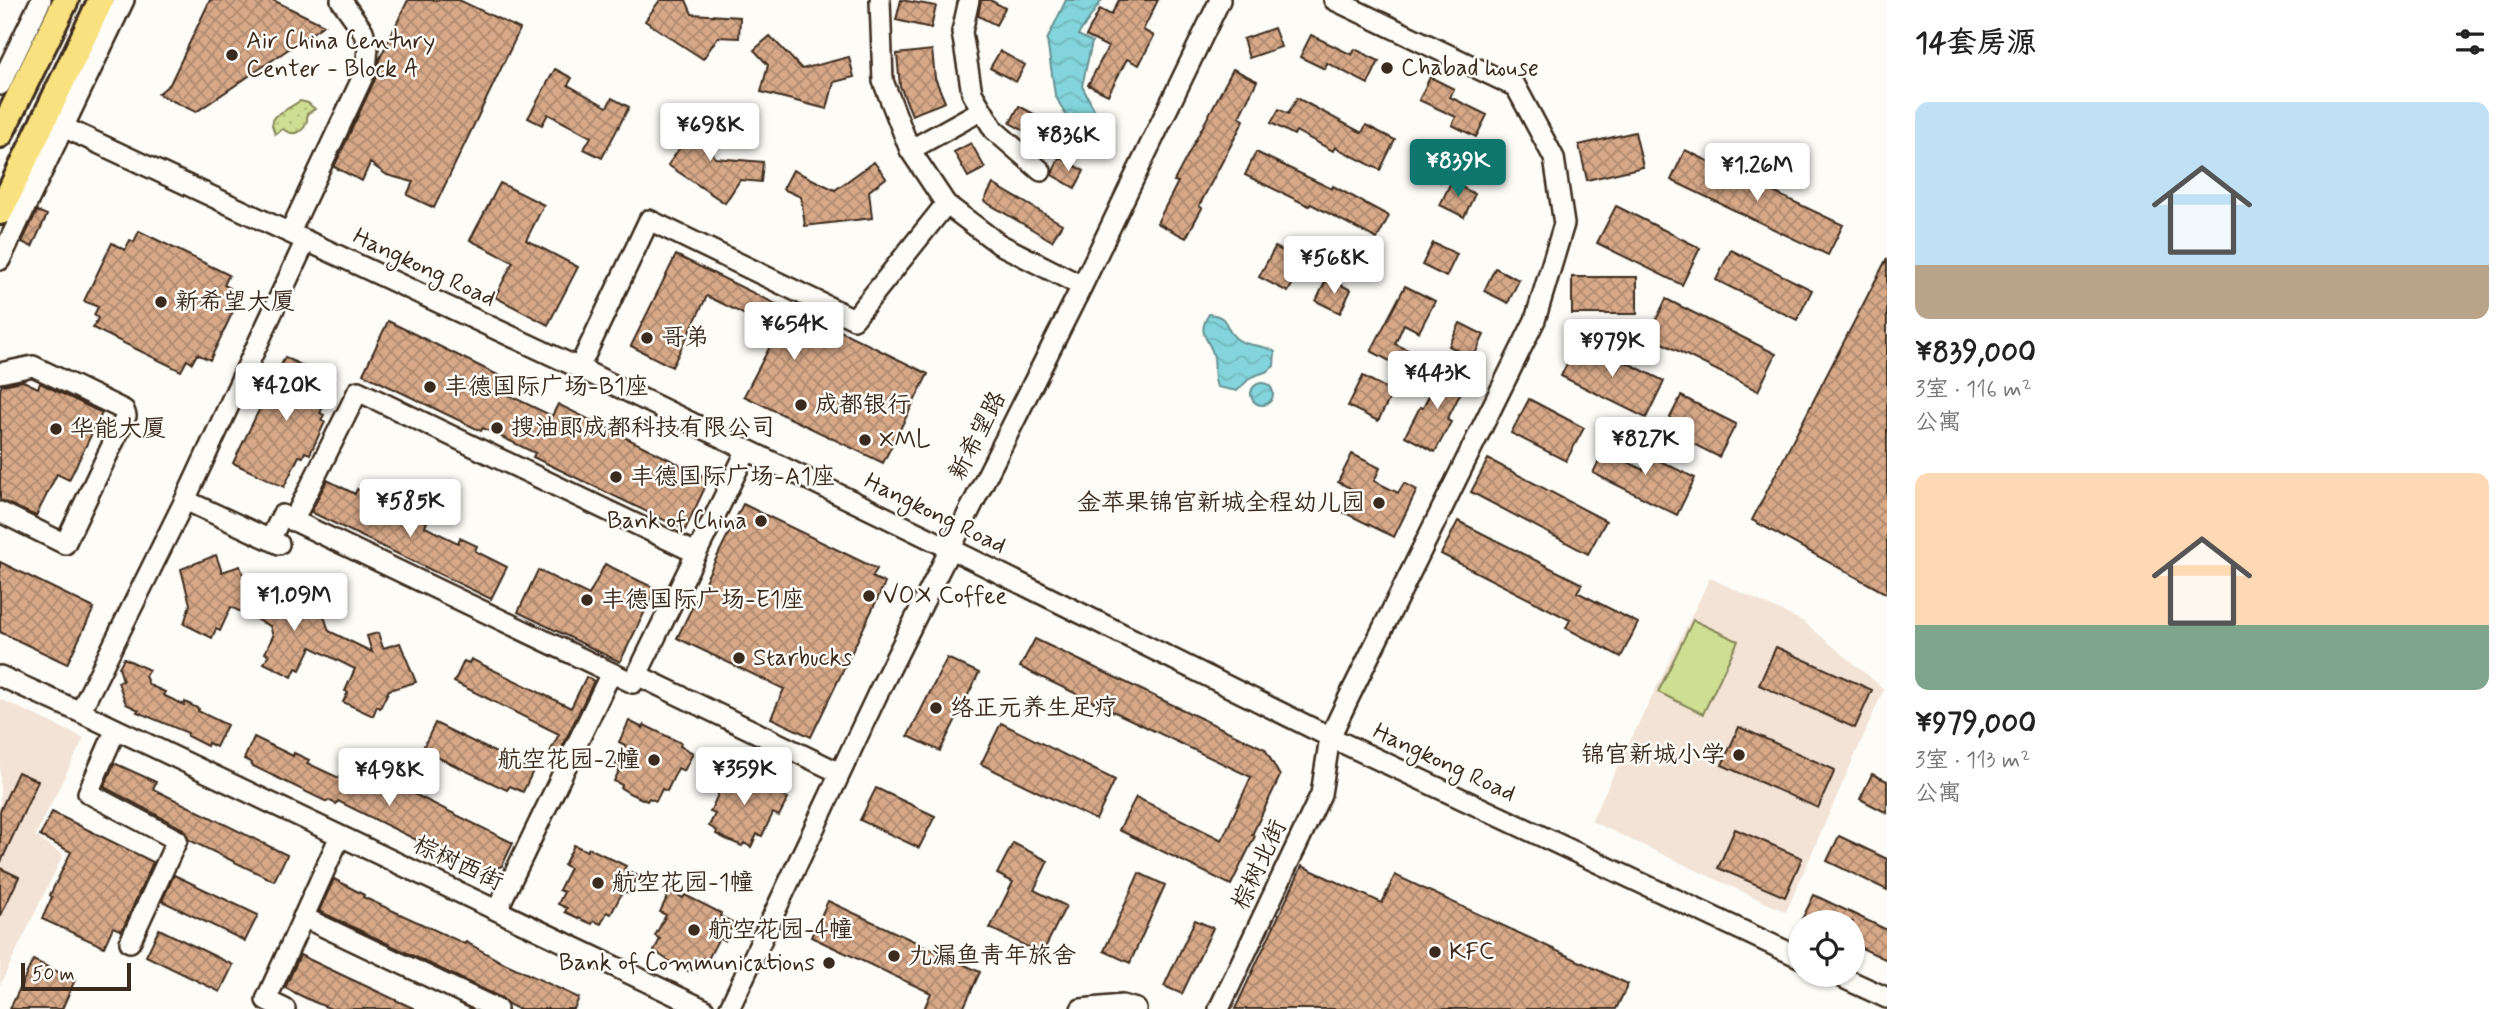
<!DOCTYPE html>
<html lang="zh">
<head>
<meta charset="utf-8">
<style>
	:root { --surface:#fff; --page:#f6f6f6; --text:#222; --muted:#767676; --accent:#0f766e }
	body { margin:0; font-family:Mynerve,"LXGW WenKai TC",sans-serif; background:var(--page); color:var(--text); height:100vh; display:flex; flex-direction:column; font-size:26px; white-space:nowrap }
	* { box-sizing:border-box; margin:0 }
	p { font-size:23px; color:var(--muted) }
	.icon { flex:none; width:38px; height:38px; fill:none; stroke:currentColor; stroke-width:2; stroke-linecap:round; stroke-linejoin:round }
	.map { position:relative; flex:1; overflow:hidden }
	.sheet { display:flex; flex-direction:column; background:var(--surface); width:630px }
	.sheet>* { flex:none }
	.fabs { position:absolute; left:1788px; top:910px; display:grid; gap:14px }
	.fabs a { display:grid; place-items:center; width:77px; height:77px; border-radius:50%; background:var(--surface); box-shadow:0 2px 5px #0004; font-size:35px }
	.scale { position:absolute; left:21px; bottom:18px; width:110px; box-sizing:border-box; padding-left:7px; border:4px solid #3b2a1e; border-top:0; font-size:19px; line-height:24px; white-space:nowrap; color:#3b2a1e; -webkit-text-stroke:5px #fdfcf7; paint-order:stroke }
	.price { position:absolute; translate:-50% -60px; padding:0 16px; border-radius:7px; background:#fff; color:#222; font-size:23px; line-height:46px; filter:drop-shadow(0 2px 4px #0008) }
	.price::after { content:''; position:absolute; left:50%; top:42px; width:21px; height:16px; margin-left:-10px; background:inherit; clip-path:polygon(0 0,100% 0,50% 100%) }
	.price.current { background:var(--accent); color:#fff }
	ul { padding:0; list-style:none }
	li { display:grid; align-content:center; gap:14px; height:371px; padding:0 28px }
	li span { display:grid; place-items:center; height:217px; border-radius:14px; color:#555 }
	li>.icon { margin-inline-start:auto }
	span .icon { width:126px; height:126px; fill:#fffc; stroke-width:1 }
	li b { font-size:30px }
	h2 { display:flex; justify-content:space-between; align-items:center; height:84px; padding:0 28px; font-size:30px }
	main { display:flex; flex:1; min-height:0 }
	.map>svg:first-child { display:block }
	.built { fill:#f2e3d6 }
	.grass { fill:url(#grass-dots); stroke:#848458; stroke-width:2 }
	.park { fill:#cede92; stroke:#848458; stroke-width:2 }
	.water { fill:url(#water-waves); stroke:#669090; stroke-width:2 }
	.building { fill:url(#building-cross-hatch); stroke:#3b2a1e; stroke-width:2 }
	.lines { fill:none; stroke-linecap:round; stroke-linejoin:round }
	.minor-casing { stroke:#3b2a1e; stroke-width:24 }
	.major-casing { stroke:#3b2a1e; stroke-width:30 }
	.minor { stroke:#fdfcf7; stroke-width:19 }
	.major { stroke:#fae180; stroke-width:24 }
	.poi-dot { fill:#3b2a1e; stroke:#fdfcf7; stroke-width:2.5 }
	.labels { text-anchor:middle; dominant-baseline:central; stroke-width:5; stroke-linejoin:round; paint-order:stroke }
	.poi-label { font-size:24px; fill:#3b2a1e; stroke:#fdfcf7; text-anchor:start }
	.street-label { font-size:24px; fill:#3b2a1e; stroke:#fdfcf7 }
</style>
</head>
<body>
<main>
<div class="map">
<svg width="1887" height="1009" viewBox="0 0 1887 1009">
	<defs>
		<pattern id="grass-dots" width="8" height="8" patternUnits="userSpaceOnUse" patternTransform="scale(1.75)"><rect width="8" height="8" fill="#cede92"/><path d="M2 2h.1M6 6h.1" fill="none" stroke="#b2bf7d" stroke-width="1.8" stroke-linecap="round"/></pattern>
		<pattern id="water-waves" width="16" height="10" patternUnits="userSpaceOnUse" patternTransform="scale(1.75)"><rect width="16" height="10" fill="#83d4dc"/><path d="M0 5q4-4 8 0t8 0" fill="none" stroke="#72b6bc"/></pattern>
		<pattern id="building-cross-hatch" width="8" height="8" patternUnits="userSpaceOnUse" patternTransform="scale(1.75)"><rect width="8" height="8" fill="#d7a989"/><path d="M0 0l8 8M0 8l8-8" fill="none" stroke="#b08a6f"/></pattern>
	</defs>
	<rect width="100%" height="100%" fill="#fdfcf7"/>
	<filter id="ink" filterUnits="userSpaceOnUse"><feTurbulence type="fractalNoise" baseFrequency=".0143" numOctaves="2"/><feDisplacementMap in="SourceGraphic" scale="14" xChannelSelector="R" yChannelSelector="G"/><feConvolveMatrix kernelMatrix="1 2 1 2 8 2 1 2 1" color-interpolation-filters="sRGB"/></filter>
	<g filter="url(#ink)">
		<path class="built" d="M1710 578 1804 622 1884 689 1786 912 1591 821Z
			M0 699 84 738 35 836 63 855 0 985Z"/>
		<path class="grass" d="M300 101 308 103 315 109 307 114C309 129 296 139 283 129L275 134 272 125 274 117Z"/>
		<path class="park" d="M1693 620 1738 641 1703 714 1658 692Z"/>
		<path class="water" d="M1066 0H1102L1078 35 1092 42 1082 86 1109 138V158L1085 151 1055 95 1047 40Z
			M1209 314C1233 317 1222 329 1237 339 1249 348 1263 343 1275 352L1274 366 1268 371 1251 377 1237 391 1217 387C1212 373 1216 370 1214 358 1211 338 1195 336 1209 314Z
			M1251 394a11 11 0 1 1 22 0a11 11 0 1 1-22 0Z"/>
		<path class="building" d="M210 0H273L324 25 196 112 158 94 170 84Z
			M408 0H459L520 29 434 208 407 195 413 182 387 175 370 163 362 181 334 167 377 75 379 60Z
			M660 0H686L692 14 740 17 739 38 718 37 703 59 645 21Z
			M901 0 936 6 931 28 896 20Z
			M981 0H990L1005 8 996 25 978 16Z
			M1119 0H1158L1143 30 1154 36 1139 65 1127 59 1108 95 1088 85 1108 47 1086 36 1100 9 1111 15Z
			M1274 28 1281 47 1249 58 1243 39Z
			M1311 35 1352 55 1355 49 1379 61 1368 84 1327 63 1325 69 1300 57Z
			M770 36 802 69 849 57 854 77 834 82 827 109 761 92 768 65 754 50Z
			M932 50 935 78 945 102 912 115 900 86 897 54Z
			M1000 51 1025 65 1016 82 990 68Z
			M555 69 572 78 568 85 607 107 612 98 629 107 602 158 584 149 591 137 548 114 542 125 528 118Z
			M1233 69 1257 81 1239 117 1244 120 1199 206 1202 208 1186 238 1157 223 1178 182 1174 181Z
			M1430 77 1454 89 1450 97 1487 115 1476 137 1452 125 1456 117 1419 100Z
			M1297 98 1362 133 1366 125 1395 140 1380 170 1335 147 1333 151 1296 131 1294 135 1271 123 1279 109 1288 114Z
			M1019 106 1045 120 1035 137 1010 123Z
			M696 115 715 158 763 162 761 182 740 180 725 203 668 165 684 142 676 124Z
			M1635 132 1643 167 1587 180 1579 145Z
			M971 143 985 168 968 177 954 152Z
			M1426 147 1451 159 1440 182 1415 170Z
			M1685 150 1843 225 1828 255 1671 180Z
			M1256 152 1332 189 1333 186 1389 216 1377 239 1311 204 1309 206 1245 175Z
			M1059 157 1084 171 1075 188 1052 175Z
			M874 162 886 178 869 191 872 218 805 226 801 197 783 189 793 170 835 190Z
			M1451 182 1475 194 1464 217 1440 205Z
			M500 183 544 205 526 240 578 267 548 325 495 297 513 262 470 240Z
			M993 184 1062 224 1052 241 984 201Z
			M1616 206 1700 248 1682 285 1597 243Z
			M37 211 47 215 32 247 22 242Z
			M139 231 229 275 224 285 230 288 225 297 237 303 210 360 197 354 192 363 187 360 181 371 93 328 98 318 94 315 98 307 84 301 112 243 125 250 130 240 134 242Z
			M1433 243 1457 254 1446 277 1422 265Z
			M1275 247 1305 262 1288 292 1259 277Z
			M1731 250 1812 290 1797 320 1716 280Z
			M676 255 788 310 790 306 928 374 883 463 744 396 778 331 707 296 672 367 631 346Z
			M1887 258V594L1752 520Z
			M1495 268 1519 280 1508 303 1484 291Z
			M1572 277H1637V314H1572Z
			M1327 278 1351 290 1340 313 1316 301Z
			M1405 286 1435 301 1419 332 1404 324 1395 344 1410 351 1401 367 1371 351Z
			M1666 299 1776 354 1758 391 1648 336Z
			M388 321 506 379 500 391 552 416 558 404 709 479 685 530 533 457 535 453 483 428 481 431 363 374Z
			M1460 323 1484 335 1473 358 1449 346Z
			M1579 339 1664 381 1646 418 1561 376Z
			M285 357 335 382 320 413 324 415 321 420 325 422 310 454 305 452 303 457 299 456 284 487 233 463Z
			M1443 368 1467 380 1447 420 1451 422 1435 452 1405 436 1420 407 1423 408Z
			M1363 376 1393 392 1378 421 1348 406Z
			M23 381 38 388 40 383 102 413 69 480 57 474 36 516 0 500V389L2 385Z
			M1681 396 1736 424 1719 457 1664 429Z
			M1529 399 1584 428 1566 461 1511 433Z
			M1611 436 1631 447 1624 460 1643 470 1650 456 1695 478 1677 515 1593 473Z
			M1352 454 1380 468 1374 481 1398 493 1404 483 1417 490 1394 537 1343 512 1354 490 1338 482Z
			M1488 459 1606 521 1588 554 1471 492Z
			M327 480 355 494 357 489 374 497 372 502 408 519 410 514 427 522 425 527 458 543 460 538 477 546 475 551 507 567 491 599 311 512Z
			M743 504 877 569 872 577 885 583 811 737 771 718 784 689 677 638Z
			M1458 521 1582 584 1577 592 1638 623 1621 657 1566 628 1570 620 1441 554Z
			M216 555 222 572 240 566 245 580 249 578 254 594 291 613 286 598 298 594 303 610 320 604 329 631 372 652 367 636 378 633 383 648 400 643 416 682 389 690 380 708 377 706 373 716 343 702 348 692 345 691 355 669 311 647 300 670 296 668 292 677 264 663 269 655 265 653 273 636 270 626 231 607 220 631 216 629 212 638 184 624 190 604 181 569Z
			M0 562 94 608 67 664 0 632Z
			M605 564 656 589 620 662 518 612 538 570 589 595Z
			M1035 639 1265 749 1280 776 1252 835 1255 836 1231 885 1119 830 1136 797 1222 840 1251 777 1020 667Z
			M1776 647 1872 690 1855 728 1759 685Z
			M124 658 149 670 145 676 149 685 165 692 163 695 184 705 185 702 199 709 198 711 227 725 216 747 208 743 207 746 187 736 188 733 137 712 139 710 126 704 118 682 123 681 119 667Z
			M947 658 979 673 940 751 908 736Z
			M471 659 571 708 586 677 594 681 558 756 550 752 559 734 454 682 464 661 469 663Z
			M629 721 643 728 644 725 681 743 680 746 693 753 684 771 678 768 667 791 662 789 656 801 649 798 647 801 631 794 621 788 622 785 614 781 620 769 615 767 625 745 619 742Z
			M435 723 533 771 523 792 510 786 507 790 422 750Z
			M1001 723 1115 780 1096 820 981 764Z
			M1739 727 1835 770 1818 808 1722 765Z
			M254 737 293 756 294 753 309 760 307 763 339 778 340 776 363 786 370 772 513 843 502 866 483 873 338 801 336 804 328 800 327 802 251 765 252 763 244 759Z
			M114 763 156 782 153 789 287 855 274 881 189 840 183 829 104 787Z
			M724 767 738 773 739 771 776 789 774 792 788 798 779 816 773 813 762 836 757 834 751 847 744 843 742 846 726 839 716 834 717 831 709 826 715 814 710 812 720 790 714 787Z
			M18 772 38 781 0 864V811Z
			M1872 774 1887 781V813L1860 799Z
			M876 788 935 816 919 848 860 820Z
			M52 812 153 862 122 931 113 927 104 947 42 919 52 897 50 895 71 852 40 836Z
			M1735 829 1802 858 1785 897 1718 868Z
			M1839 836 1887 859V890L1827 861Z
			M1013 843 1048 861 1034 890 1066 906 1042 954 990 928 1013 882 997 874Z
			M574 845 587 851 589 848 626 866 624 869 638 876 629 894 623 891 611 914 607 912 601 924 594 921 592 924 576 917 565 912 567 908 558 904 564 892 559 890 570 868 564 865Z
			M1302 866 1382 903 1395 875 1628 984 1616 1009H1235Z
			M0 868 19 877 0 917Z
			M1139 873 1165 885 1130 963 1104 951Z
			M174 875 258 915 245 941 162 901Z
			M334 879 364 895 363 897 465 944 466 942 498 960 579 998 574 1009H518L508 1004 502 998 319 911Z
			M670 891 683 898 685 895 721 913 720 916 734 923 725 941 719 938 707 961 703 958 697 971 690 967 688 971 672 963 654 951 660 939 655 936 666 915 660 912Z
			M1814 895 1887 930V960L1853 944V922H1809L1802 919Z
			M828 901 980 972 963 1009H924L931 993 811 937Z
			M1195 920 1213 928 1182 994 1164 986Z
			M159 929 233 965 220 992 146 956Z
			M300 955 342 975 415 1009H331L312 1001 285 988Z
			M33 960 75 980 62 1009H10Z"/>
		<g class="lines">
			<g class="minor-casing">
				<path id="minor" d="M880 0 883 81 910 150 946 204 999 244 1082 286
					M969 0 962 32 972 93 994 130 1041 171
					M0 85 41 0
					M46 119 579 368 949 548 1330 737 1801 958
					M910 150 982 110
					M290 232 366 70 368 47 363 31 341 0
					M0 260 124 0
					M579 368 649 220 854 319 946 204
					M0 373 33 366 124 410 126 416 65 544 0 512
					M185 500 279 544
					M293 521 358 391 696 553
					M270 540 282 515 633 683 747 450
					M637 675 840 773
					M0 676 80 712 704 1009
					M80 712 185 500 306 240
					M116 729 88 793 177 840 130 942
					M497 910 611 673
					M303 917 497 1009
					M1837 975 1887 998
					M285 1009 266 1000 340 836
					M729 1009 878 693 1082 286 1220 0
					M1081 1009 1122 1005 1136 1009
					M1219 1009 1321 794 1330 737 1349 697 1535 320 1564 224 1554 158 1516 87 1334 0"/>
			</g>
			<g class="major-casing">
				<path id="major" d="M0 135 66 0
					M0 212 101 0"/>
			</g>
			<use href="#minor" class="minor"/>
			<use href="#major" class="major"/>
		</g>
	</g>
	<g class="poi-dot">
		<circle cx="232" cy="55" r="7"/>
		<circle cx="1387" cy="68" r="7"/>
		<circle cx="161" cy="302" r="7"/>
		<circle cx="647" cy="338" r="7"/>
		<circle cx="430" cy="387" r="7"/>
		<circle cx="801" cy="405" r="7"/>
		<circle cx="497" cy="428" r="7"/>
		<circle cx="56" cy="429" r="7"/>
		<circle cx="865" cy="440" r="7"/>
		<circle cx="616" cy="477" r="7"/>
		<circle cx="1379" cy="503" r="7"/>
		<circle cx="761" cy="521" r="7"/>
		<circle cx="869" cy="596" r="7"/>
		<circle cx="587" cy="600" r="7"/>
		<circle cx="739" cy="658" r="7"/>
		<circle cx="936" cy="708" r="7"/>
		<circle cx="1739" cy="755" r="7"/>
		<circle cx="654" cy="760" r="7"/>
		<circle cx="598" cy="883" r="7"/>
		<circle cx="694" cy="930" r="7"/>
		<circle cx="1435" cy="952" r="7"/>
		<circle cx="894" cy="956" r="7"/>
		<circle cx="829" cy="963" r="7"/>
	</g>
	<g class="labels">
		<g class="poi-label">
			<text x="246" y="41">Air China Century<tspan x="246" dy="28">Center - Block A</tspan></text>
			<text x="1401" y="68">Chabad house</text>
			<text x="175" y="302">新希望大厦</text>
			<text x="661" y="338">哥弟</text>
			<text x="444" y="387">丰德国际广场-B1座</text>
			<text x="815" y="405">成都银行</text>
			<text x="511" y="428">搜油郎成都科技有限公司</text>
			<text x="70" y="429">华能大厦</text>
			<text x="879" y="440">XML</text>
			<text x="630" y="477">丰德国际广场-A1座</text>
			<text x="1365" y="503" text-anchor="end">金苹果锦官新城全程幼儿园</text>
			<text x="747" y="521" text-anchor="end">Bank of China</text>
			<text x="883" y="596">VOX Coffee</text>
			<text x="601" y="600">丰德国际广场-E1座</text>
			<text x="753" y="658">Starbucks</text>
			<text x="950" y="708">络正元养生足疗</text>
			<text x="1725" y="755" text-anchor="end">锦官新城小学</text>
			<text x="640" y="760" text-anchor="end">航空花园-2幢</text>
			<text x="612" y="883">航空花园-1幢</text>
			<text x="708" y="930">航空花园-4幢</text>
			<text x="1449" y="952">KFC</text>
			<text x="908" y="956">九漏鱼青年旅舍</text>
			<text x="815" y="963" text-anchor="end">Bank of Communications</text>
		</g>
		<g class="street-label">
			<text transform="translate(424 268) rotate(25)">Hangkong Road</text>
			<text transform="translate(978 436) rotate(-63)">新希望路</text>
			<text transform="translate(935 514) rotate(26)">Hangkong Road</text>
			<text transform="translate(1444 763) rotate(25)">Hangkong Road</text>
			<text transform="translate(458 864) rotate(25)">棕树西街</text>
			<text transform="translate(1260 865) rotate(-65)">棕树北街</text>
		</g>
	</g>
</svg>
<div class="fabs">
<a><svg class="icon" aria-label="locate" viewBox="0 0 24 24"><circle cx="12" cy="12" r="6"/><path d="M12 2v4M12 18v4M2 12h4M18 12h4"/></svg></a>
</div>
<div class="scale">50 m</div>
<b class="price" style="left:710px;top:163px">¥698K</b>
<b class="price" style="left:1068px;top:173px">¥836K</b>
<b class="price current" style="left:1458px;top:199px">¥839K</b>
<b class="price" style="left:1757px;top:203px">¥1.26M</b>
<b class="price" style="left:1334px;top:296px">¥568K</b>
<b class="price" style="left:794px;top:362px">¥654K</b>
<b class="price" style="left:1612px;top:379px">¥979K</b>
<b class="price" style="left:1437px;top:411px">¥443K</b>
<b class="price" style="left:286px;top:423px">¥420K</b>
<b class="price" style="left:1645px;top:477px">¥827K</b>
<b class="price" style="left:410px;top:539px">¥585K</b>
<b class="price" style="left:294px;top:633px">¥1.09M</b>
<b class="price" style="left:744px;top:807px">¥359K</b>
<b class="price" style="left:389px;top:808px">¥498K</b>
</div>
<section class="sheet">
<h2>14套房源<svg class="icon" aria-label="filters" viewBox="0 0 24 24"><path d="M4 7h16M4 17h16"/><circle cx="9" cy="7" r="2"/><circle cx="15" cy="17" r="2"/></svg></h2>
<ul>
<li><span style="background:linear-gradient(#bfe0f5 75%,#b9a48a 0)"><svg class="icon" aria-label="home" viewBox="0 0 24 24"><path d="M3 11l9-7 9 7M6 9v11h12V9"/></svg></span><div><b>¥839,000</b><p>3室 · 116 m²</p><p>公寓</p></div></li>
<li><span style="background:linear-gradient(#ffd9b3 70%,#7fa58c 0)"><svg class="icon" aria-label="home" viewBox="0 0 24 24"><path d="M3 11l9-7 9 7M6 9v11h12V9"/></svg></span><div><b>¥979,000</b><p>3室 · 113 m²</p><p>公寓</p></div></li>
</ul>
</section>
</main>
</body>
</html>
